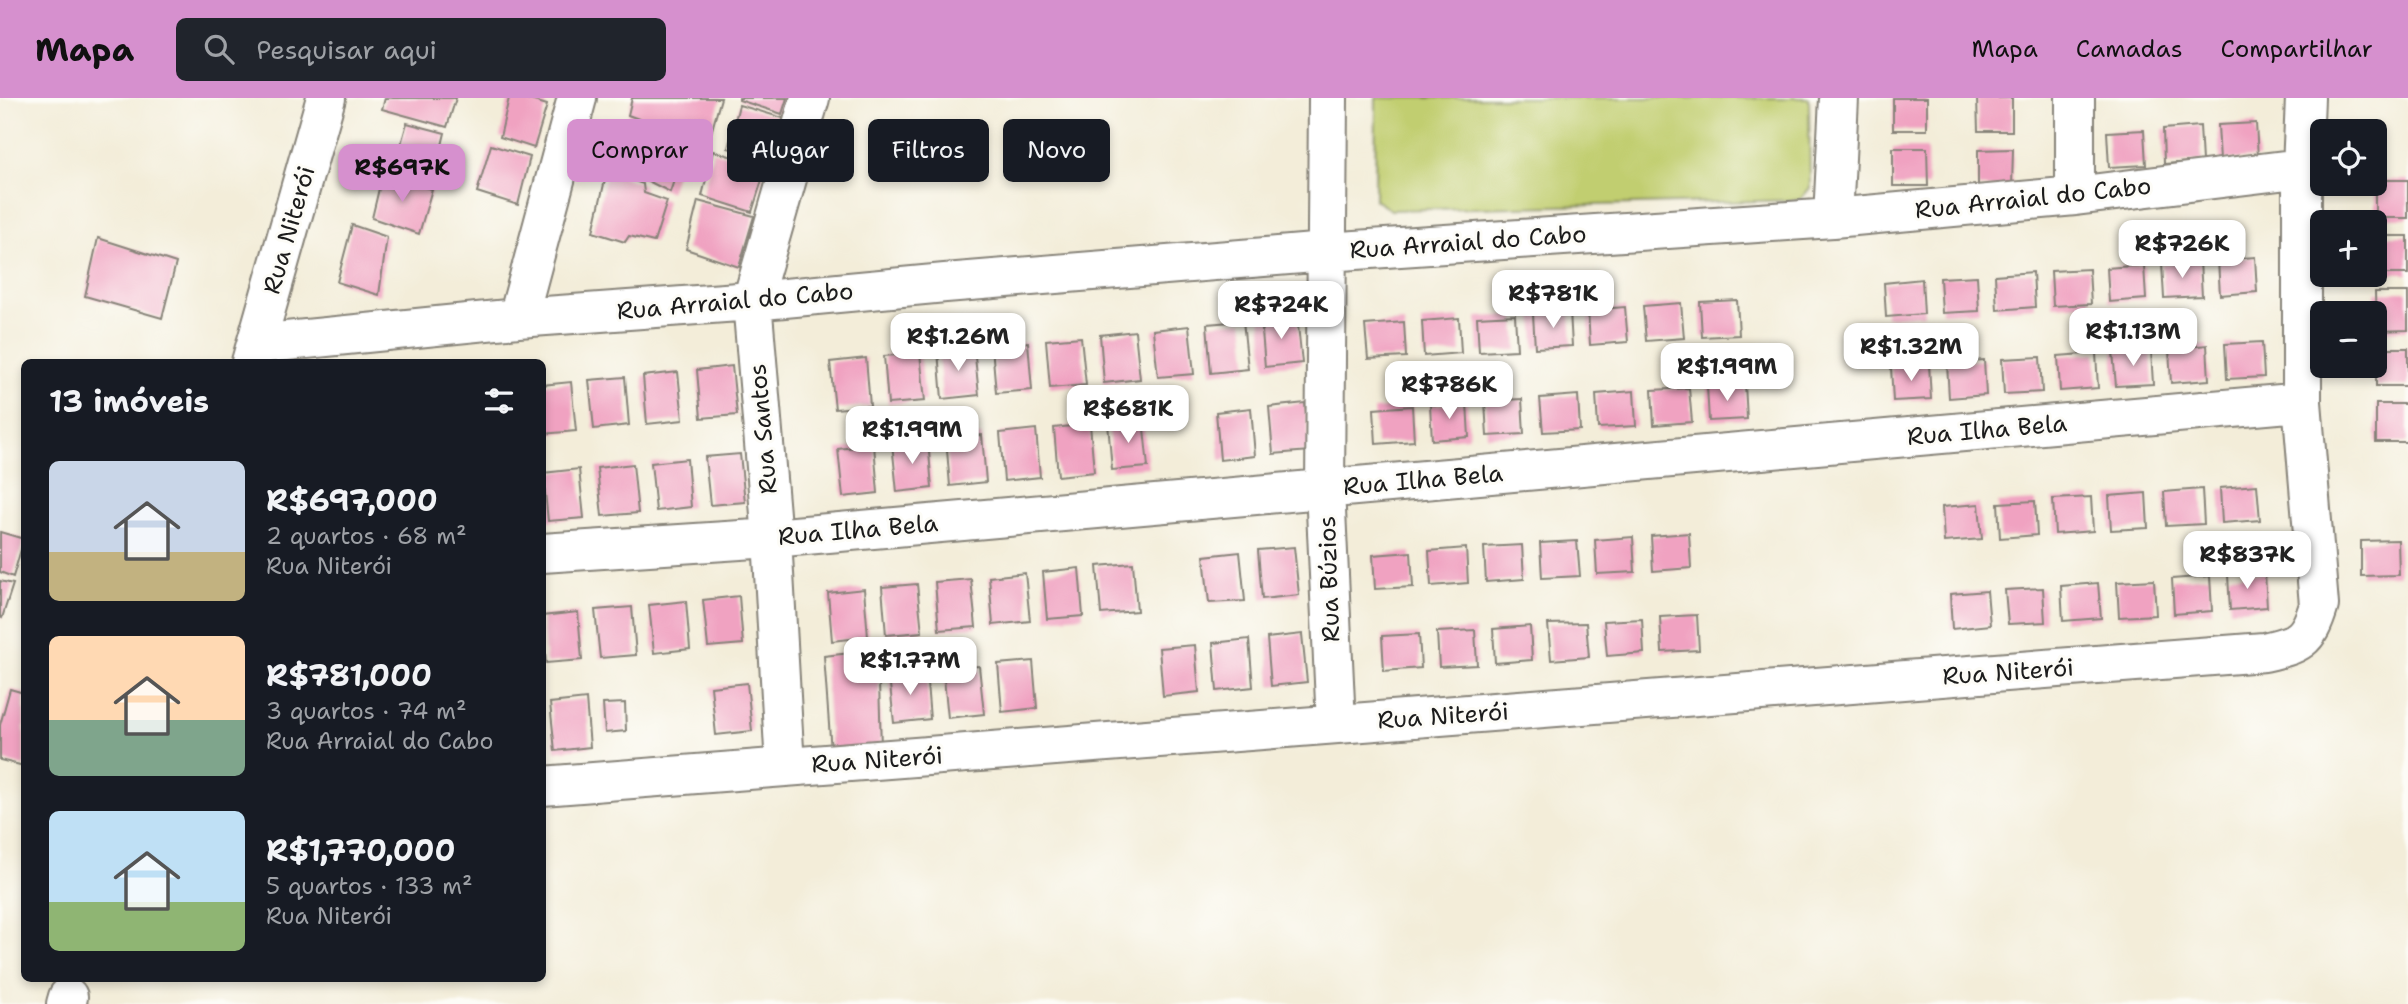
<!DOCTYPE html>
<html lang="pt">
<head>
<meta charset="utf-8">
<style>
	:root { --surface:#171b24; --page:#20242c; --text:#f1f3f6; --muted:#9ea1a6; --accent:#d690ce }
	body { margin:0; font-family:"Shantell Sans",sans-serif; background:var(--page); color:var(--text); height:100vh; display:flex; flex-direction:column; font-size:26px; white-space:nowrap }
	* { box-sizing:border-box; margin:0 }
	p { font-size:23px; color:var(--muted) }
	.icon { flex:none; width:38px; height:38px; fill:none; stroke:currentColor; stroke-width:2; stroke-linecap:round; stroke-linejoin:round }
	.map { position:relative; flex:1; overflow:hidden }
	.side { position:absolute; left:21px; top:261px; width:525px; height:623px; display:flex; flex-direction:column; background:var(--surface); border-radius:10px; box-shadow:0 4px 10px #0003 }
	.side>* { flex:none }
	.top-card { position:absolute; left:567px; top:21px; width:665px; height:63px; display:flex; gap:14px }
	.tools { position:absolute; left:2310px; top:21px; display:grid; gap:14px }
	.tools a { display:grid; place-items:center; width:77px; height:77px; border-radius:10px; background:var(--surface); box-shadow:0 4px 10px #0003; font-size:35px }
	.price { position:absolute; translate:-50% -60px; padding:0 16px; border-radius:14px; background:#fff; color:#222; font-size:23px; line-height:46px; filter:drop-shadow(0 2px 4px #0008) }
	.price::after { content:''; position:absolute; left:50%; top:42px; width:21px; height:16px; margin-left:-10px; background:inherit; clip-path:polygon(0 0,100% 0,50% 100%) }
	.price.current { background:var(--accent); color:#111 }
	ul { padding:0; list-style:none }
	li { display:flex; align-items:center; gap:21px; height:175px; padding:0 28px }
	li span { display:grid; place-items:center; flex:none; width:196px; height:140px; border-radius:10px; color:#555 }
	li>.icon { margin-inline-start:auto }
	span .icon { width:84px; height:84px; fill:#fffc; stroke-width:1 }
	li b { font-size:30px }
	h2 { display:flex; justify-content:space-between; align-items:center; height:84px; padding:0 28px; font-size:30px }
	.pill { padding:0 24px; border-radius:10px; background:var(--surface); box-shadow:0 4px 10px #0003; font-size:24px; line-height:63px }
	.pill.current { background:var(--accent); color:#111 }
	header { display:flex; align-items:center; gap:42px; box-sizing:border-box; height:98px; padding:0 35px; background:var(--accent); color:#111 }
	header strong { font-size:33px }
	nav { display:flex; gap:38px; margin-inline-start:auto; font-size:24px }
	.search { width:490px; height:63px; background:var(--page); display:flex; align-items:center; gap:18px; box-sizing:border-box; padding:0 24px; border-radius:10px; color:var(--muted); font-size:26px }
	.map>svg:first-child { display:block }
	.green { fill:#c1ce70; stroke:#6e7546; stroke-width:2 }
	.building { fill:#f0a2c1 }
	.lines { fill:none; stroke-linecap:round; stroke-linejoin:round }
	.minor-casing { stroke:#88847a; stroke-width:42 }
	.minor { stroke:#fff; stroke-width:38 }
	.labels { text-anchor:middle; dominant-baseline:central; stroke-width:6; stroke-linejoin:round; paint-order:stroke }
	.street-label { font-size:24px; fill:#1c1c1c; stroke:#fdfcf7 }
</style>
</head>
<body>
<header>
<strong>Mapa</strong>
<div class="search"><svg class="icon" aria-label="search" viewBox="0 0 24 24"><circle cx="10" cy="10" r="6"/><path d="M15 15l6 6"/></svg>Pesquisar aqui</div>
<nav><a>Mapa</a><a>Camadas</a><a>Compartilhar</a></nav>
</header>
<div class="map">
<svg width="2408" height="906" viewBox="0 0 2408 906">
	<rect width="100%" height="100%" fill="#fdfcf7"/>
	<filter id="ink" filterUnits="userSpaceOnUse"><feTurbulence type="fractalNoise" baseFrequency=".0143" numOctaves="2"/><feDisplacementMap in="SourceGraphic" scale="14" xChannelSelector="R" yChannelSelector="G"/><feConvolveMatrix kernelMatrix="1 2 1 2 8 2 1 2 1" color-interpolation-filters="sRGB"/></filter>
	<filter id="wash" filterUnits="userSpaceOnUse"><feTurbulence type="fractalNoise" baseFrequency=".00686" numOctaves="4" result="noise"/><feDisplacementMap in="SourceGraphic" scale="28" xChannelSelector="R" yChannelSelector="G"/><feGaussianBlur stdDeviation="1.57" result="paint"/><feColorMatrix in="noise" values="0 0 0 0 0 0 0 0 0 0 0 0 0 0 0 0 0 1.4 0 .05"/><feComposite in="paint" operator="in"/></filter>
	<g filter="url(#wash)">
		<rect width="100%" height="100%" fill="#f3edd9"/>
		<path class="green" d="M1376 0H1809L1810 90 1800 102 1391 112 1375 102Z"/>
		<g id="blocks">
			<path class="building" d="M385 0H456L447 29 382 11Z
				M509 0H524L547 7 534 50 500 39Z
				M632 0H721L705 56 680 44 677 35 628 17Z
				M739 0H787L782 16 739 2Z
				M1893 0H1927V32H1893Z
				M1977 0H2012V33H1978Z
				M739 7 793 23 780 64 728 50Z
				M407 25 445 35 434 80 395 67Z
				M2256 25 2258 60 2220 62 2218 27Z
				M2200 28 2202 63 2164 66 2163 31Z
				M2144 32 2146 67 2109 69 2107 34Z
				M648 39 676 45 681 62 670 94 638 78Z
				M491 47 530 59 518 107 477 94Z
				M1893 50H1927L1928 88H1893Z
				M2013 51 2012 89H1978V52Z
				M713 53 766 69 752 114 702 98Z
				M607 73 643 86 644 95 667 103 654 144 629 138 625 144 593 134Z
				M382 78 432 91 419 136 372 120Z
				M2375 82H2408V120H2375Z
				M698 103 754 118 739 169 686 151Z
				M352 127 387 139 379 197 337 184Z
				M2375 138H2408V176H2375Z
				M98 140 176 165 162 220 85 198Z
				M2255 159 2257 194 2220 197 2218 162Z
				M2200 163 2202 198 2164 200 2162 166Z
				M2144 167 2146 201 2109 204 2107 170Z
				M2089 171 2091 206 2053 208 2051 173Z
				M2033 174 2035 209 1997 212 1995 177Z
				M1977 178 1979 213 1942 215 1940 180Z
				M1922 181 1924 216 1886 219 1884 185Z
				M2375 194H2408V232L2376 233Z
				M1737 202 1739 237 1702 239 1700 204Z
				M1681 205 1684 240 1646 243 1643 208Z
				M1625 209 1628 244 1590 247 1588 212Z
				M1570 213 1572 248 1535 250 1533 216Z
				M1515 217 1517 252 1479 254 1477 219Z
				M1297 218 1302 265 1265 269 1261 221Z
				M1459 220 1461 255 1424 258 1422 223Z
				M1243 223 1248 271 1211 275 1207 226Z
				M1404 224 1406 259 1368 261 1365 227Z
				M1189 228 1194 276 1158 279 1153 232Z
				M1135 233 1140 281 1104 285 1100 237Z
				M1081 239 1086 287 1050 290 1046 242Z
				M1028 244 1032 292 996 295 992 248Z
				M2262 244 2264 279 2227 281 2225 246Z
				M2207 247 2209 282 2171 285 2169 251Z
				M974 249 979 297 942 301 938 253Z
				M2376 250H2408V288H2376Z
				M2151 252 2153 286 2116 288 2113 254Z
				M920 255 925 303 888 306 884 258Z
				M2096 255 2098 290 2060 293 2058 258Z
				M2040 259 2042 294 2004 296 2002 261Z
				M866 260 870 308 835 311 830 264Z
				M1984 262 1986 297 1949 300 1947 265Z
				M1929 266 1931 301 1893 303 1891 269Z
				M732 268 737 317 701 320 697 272Z
				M678 274 683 322 647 326 643 278Z
				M625 279 629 327 594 331 589 282Z
				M571 284 576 333 542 336V287Z
				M1745 286 1747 321 1709 323 1707 288Z
				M1689 290 1692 324 1654 327 1652 292Z
				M1634 293 1636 328 1598 330 1596 296Z
				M1578 297 1580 332 1543 334 1540 300Z
				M1522 301 1524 336 1487 338 1485 303Z
				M1305 305 1310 353 1273 356 1269 309Z
				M1467 305 1469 339 1432 342 1430 307Z
				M2376 306H2408V344H2376Z
				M1412 308 1414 343 1376 346 1374 311Z
				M1251 310 1255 358 1220 362 1216 314Z
				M1143 321 1148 369 1112 372 1108 325Z
				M1090 326 1094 374 1058 378 1054 330Z
				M1036 331 1040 379 1004 383 1000 335Z
				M982 337 986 384 950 388 946 340Z
				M928 342 932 390 897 394 892 345Z
				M874 347 878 395 843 399 838 351Z
				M740 356 745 404 710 407 705 359Z
				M687 361 691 409 656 413 651 365Z
				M633 366 638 415 602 418 597 370Z
				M579 371 584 420 548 423 543 375Z
				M2257 387 2260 422 2222 425 2220 390Z
				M2202 391 2204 426 2166 428 2164 394Z
				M2146 395 2148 430 2111 432 2109 398Z
				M2091 399 2093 433 2055 436 2053 401Z
				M2035 403 2037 437 2000 440 1998 405Z
				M1979 406 1982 441 1944 444 1942 409Z
				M0 434 24 441 13 479 0 474Z
				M1689 435 1691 470 1653 473 1651 438Z
				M1633 439 1635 474 1597 476 1595 442Z
				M2398 442 2399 477 2361 478V443Z
				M1577 443 1580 478 1542 480 1540 445Z
				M1522 447 1524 481 1486 484 1484 449Z
				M1294 449 1299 497 1262 501 1258 452Z
				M1466 450 1468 485 1431 488 1429 453Z
				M1240 454 1245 503 1209 505 1204 458Z
				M1411 454 1413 489 1375 491 1373 457Z
				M1133 465 1137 513 1101 516 1097 468Z
				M1079 470 1083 518 1047 521 1043 474Z
				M1025 475 1030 523 993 527 989 479Z
				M2265 475 2267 509 2230 512 2228 477Z
				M2210 478 2212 513 2174 516 2172 481Z
				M971 481 976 529 939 532 935 484Z
				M2154 482 2156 517 2119 519 2117 484Z
				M0 483 13 486 2 520 0 519Z
				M2098 485 2101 520 2063 523 2061 488Z
				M917 486 922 534 886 537 882 489Z
				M2043 490 2045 524 2008 526 2005 492Z
				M864 491 868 539 832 543 828 495Z
				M1987 493 1990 527 1952 531 1950 496Z
				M739 498 743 546 708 549 703 502Z
				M686 503 690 551 654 555 649 507Z
				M632 509 636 557 600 560 595 512Z
				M578 514 582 562 546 565 542 518Z
				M1697 517 1699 552 1662 554 1660 519Z
				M1642 521 1644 555 1607 558 1604 523Z
				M1586 525 1589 559 1551 562 1548 526Z
				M1530 528 1532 562 1495 565 1493 531Z
				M1475 532 1477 567 1439 569 1437 534Z
				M1302 536 1307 584 1271 588 1267 540Z
				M1419 536 1421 570 1384 573 1382 538Z
				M1249 541 1253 589 1217 593 1213 545Z
				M1195 547 1199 594 1163 598 1159 550Z
				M878 552 881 649 831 654 824 558Z
				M1033 563 1037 610 1002 614 998 566Z
				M979 568 984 616 948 620 943 571Z
				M926 573 930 621 894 625 889 577Z
				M747 585 752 633 716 637 711 589Z
				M10 591 24 595V668L0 662V627Z
				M586 601 590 649 555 653 550 605Z
				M625 605 626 633 605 635 603 606Z"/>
		</g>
	</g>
	<g filter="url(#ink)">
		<use href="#blocks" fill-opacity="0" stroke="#88847a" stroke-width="2"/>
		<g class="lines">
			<g class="minor-casing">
				<path id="minor" d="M1328 0 1325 391 1336 626
					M2075 0V98
					M1833 120 1839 0
					M518 220 577 0
					M256 246 518 220 752 203 945 185 1326 154 1833 120 2075 98 2302 70
					M251 264 326 0
					M542 455 772 440 2302 304
					M785 669 772 440 752 203 810 0
					M542 688 2264 554C2299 546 2308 544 2319 507L2302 304V70L2305 0
					M66 906 68 899"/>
			</g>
			<use href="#minor" class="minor"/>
		</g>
	</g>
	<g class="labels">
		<g class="street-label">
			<text transform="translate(2033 100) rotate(-6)">Rua Arraial do Cabo</text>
			<text transform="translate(289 132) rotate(-74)">Rua Niterói</text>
			<text transform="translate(1468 144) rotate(-4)">Rua Arraial do Cabo</text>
			<text transform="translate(735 203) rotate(-5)">Rua Arraial do Cabo</text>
			<text transform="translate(763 331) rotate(-95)">Rua Santos</text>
			<text transform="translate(1987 332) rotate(-5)">Rua Ilha Bela</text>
			<text transform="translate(1423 382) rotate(-5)">Rua Ilha Bela</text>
			<text transform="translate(858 432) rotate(-5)">Rua Ilha Bela</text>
			<text transform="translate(1329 481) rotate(-92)">Rua Búzios</text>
			<text transform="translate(2008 574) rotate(-4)">Rua Niterói</text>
			<text transform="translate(1443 618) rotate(-4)">Rua Niterói</text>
			<text transform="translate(877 662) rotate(-4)">Rua Niterói</text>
		</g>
	</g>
</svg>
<div class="tools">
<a><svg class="icon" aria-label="locate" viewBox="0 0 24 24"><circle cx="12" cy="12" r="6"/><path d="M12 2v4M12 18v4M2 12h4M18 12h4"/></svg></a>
<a>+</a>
<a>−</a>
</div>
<b class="price current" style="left:402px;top:106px">R$697K</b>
<b class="price" style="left:2182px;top:182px">R$726K</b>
<b class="price" style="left:1553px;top:232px">R$781K</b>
<b class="price" style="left:1281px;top:243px">R$724K</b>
<b class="price" style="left:2133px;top:270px">R$1.13M</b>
<b class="price" style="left:958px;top:275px">R$1.26M</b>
<b class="price" style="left:1911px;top:285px">R$1.32M</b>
<b class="price" style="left:1727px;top:305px">R$1.99M</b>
<b class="price" style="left:1449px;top:323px">R$786K</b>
<b class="price" style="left:1128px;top:347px">R$681K</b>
<b class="price" style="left:912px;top:368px">R$1.99M</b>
<b class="price" style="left:2247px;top:493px">R$837K</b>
<b class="price" style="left:910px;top:599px">R$1.77M</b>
<div class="top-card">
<a class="pill current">Comprar</a>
<a class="pill">Alugar</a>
<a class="pill">Filtros</a>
<a class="pill">Novo</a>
</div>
<section class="side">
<h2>13 imóveis<svg class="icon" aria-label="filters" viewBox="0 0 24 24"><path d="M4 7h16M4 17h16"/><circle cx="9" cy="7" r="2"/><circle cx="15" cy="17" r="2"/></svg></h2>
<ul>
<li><span style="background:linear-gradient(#c9d6e8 65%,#c2b280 0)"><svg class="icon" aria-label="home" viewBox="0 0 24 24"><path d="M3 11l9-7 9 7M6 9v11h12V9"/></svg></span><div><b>R$697,000</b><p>2 quartos · 68 m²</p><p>Rua Niterói</p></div></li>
<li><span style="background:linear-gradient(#ffd9b3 60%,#7fa58c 0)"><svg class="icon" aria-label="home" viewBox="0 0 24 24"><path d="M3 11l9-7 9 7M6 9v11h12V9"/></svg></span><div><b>R$781,000</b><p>3 quartos · 74 m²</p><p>Rua Arraial do Cabo</p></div></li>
<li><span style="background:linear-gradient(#bfe0f5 65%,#8fb573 0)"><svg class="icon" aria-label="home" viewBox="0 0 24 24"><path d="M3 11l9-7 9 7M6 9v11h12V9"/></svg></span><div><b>R$1,770,000</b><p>5 quartos · 133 m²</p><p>Rua Niterói</p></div></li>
</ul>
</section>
</div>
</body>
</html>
